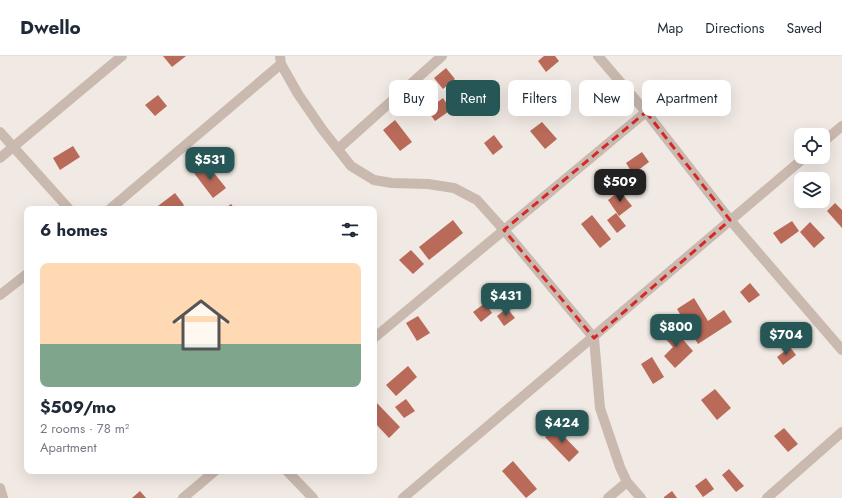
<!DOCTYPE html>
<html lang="en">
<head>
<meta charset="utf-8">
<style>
	:root { --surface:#fff; --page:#f2f2f3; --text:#1f2937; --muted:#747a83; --line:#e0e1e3; --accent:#265656 }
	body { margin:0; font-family:Jost,sans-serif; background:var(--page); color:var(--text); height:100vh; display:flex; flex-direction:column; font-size:15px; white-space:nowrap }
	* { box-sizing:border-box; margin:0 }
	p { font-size:13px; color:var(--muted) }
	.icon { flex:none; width:22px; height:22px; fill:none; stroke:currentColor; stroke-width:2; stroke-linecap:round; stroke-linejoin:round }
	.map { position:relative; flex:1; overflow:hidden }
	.panel { position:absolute; left:24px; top:150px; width:353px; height:268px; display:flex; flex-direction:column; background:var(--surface); border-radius:8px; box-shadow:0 4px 16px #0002 }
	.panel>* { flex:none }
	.hud { position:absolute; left:389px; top:24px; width:380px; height:36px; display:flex; gap:8px }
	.fabs { position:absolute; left:794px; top:72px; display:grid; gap:8px }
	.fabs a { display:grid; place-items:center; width:36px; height:36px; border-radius:8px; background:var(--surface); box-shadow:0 4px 16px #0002; font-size:20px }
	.price { position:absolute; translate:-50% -34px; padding:0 9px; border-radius:8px; background:var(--accent); color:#fff; font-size:13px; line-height:26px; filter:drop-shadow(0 1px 2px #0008) }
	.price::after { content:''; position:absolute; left:50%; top:24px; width:12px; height:9px; margin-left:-6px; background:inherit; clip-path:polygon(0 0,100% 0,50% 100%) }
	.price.current { background:#222; color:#fff }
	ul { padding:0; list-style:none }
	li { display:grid; align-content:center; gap:8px; height:212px; padding:0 16px }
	li span { display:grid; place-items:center; height:124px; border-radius:8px; color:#555 }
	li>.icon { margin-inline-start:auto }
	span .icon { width:72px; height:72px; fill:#fffc; stroke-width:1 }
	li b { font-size:17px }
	h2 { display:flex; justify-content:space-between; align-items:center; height:48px; padding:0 16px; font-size:17px }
	.pill { padding:0 14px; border-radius:8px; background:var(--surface); box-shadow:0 4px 16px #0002; font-size:14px; line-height:36px }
	.pill.current { background:var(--accent); color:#fff }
	header { display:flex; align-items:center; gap:24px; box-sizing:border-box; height:56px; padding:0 20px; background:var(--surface); border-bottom:1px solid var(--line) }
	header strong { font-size:19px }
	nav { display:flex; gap:22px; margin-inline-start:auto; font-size:14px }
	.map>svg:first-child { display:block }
	.building { fill:#b96a59 }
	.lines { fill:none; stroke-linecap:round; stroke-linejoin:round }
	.minor { stroke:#c9b9af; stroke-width:10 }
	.marked { fill:none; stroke:#d62828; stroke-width:3; stroke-dasharray:8 5; stroke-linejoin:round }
</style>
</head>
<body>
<header>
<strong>Dwello</strong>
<nav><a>Map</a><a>Directions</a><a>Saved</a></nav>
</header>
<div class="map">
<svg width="842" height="442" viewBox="0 0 842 442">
	<rect width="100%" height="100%" fill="#f1e9e3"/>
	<path class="building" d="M163 0H186L172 11Z
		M544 0H555L559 5 546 16 538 5Z
		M446 12 455 23 443 33 434 22Z
		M158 39 167 50 155 60 145 49Z
		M443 42 451 54 435 65 427 54Z
		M395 64 412 86 400 95 383 74Z
		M542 66 557 83 545 93 530 75Z
		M494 79 503 91 493 99 484 87Z
		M73 90 80 101 60 114 53 102Z
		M642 96 649 106 633 118 626 107Z
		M207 108 226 132 213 142 194 117Z
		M620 135 632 150 619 160 608 144Z
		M175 137 184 149 179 153H154Z
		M835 147 842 154V172L827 155Z
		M231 148 235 153H224Z
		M616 157 626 170 617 177 607 164Z
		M592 159 611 183 600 192 581 168Z
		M453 164 463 177 429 204 419 191Z
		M792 165 799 175 781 188 773 177Z
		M810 166 825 182 814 192 800 176Z
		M411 194 424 208 413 218 399 204Z
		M750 227 760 239 749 247 740 236Z
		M508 228 517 240 505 249 497 237Z
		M694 242 708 265 724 254 732 266 698 288 677 253Z
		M485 247 492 257 481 266 473 256Z
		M507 252 515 262 504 270 497 260Z
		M418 260 430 277 417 285 406 267Z
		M672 271 693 295 675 312 664 300 673 291 662 279Z
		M790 291 796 299 783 309 777 301Z
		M652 301 664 321 653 328 641 308Z
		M408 310 417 321 396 340 386 329Z
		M715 333 731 352 717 364 701 344Z
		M406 343 415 355 404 362 395 351Z
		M374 344 400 371 389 382 374 366Z
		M555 371 579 396 569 406 545 381Z
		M784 372 798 388 788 396 774 380Z
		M513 405 537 433 526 442 502 415Z
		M729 413 744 430 736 436 722 419Z
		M706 422 714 433 703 441 695 430Z
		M140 435 146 442H132Z
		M672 435 677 442H664V441Z"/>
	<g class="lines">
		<path class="minor" d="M280 0 281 8 298 38 322 73 351 110 374 124 392 127 428 128 454 132 477 144 504 174 594 282 600 352 620 411 627 426 641 442
			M598 0 646 56 730 164 842 294
			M0 76 69 153
			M823 86 842 70
			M338 93 442 0
			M0 102 122 0
			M110 153 281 8
			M0 239 27 218
			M374 282 646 56
			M287 415 313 442
			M0 432 3 442
			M183 442 215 415
			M403 442 805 101
			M608 442 627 426
			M767 442 842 376"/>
	</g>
	<path class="marked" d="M646 56 730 164 594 282 504 174Z"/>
</svg>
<div class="fabs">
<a><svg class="icon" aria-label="locate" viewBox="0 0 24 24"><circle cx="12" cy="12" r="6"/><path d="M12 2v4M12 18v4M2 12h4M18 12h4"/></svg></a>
<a><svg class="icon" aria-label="layers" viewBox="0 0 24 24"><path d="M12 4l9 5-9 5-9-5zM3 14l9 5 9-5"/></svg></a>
</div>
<b class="price" style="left:210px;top:125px">$531</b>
<b class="price current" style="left:620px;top:147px">$509</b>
<b class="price" style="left:506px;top:261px">$431</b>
<b class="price" style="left:676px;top:292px">$800</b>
<b class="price" style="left:786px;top:300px">$704</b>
<b class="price" style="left:562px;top:388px">$424</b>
<div class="hud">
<a class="pill">Buy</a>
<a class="pill current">Rent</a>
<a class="pill">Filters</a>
<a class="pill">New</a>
<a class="pill">Apartment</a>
</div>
<section class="panel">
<h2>6 homes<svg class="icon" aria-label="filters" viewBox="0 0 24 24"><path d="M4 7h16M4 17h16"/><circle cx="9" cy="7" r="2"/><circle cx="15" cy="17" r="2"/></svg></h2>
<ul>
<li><span style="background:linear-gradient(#ffd9b3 65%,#7fa58c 0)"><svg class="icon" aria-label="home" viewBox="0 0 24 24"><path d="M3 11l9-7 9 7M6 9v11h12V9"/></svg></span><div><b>$509/mo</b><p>2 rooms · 78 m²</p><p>Apartment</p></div></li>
</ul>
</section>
</div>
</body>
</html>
